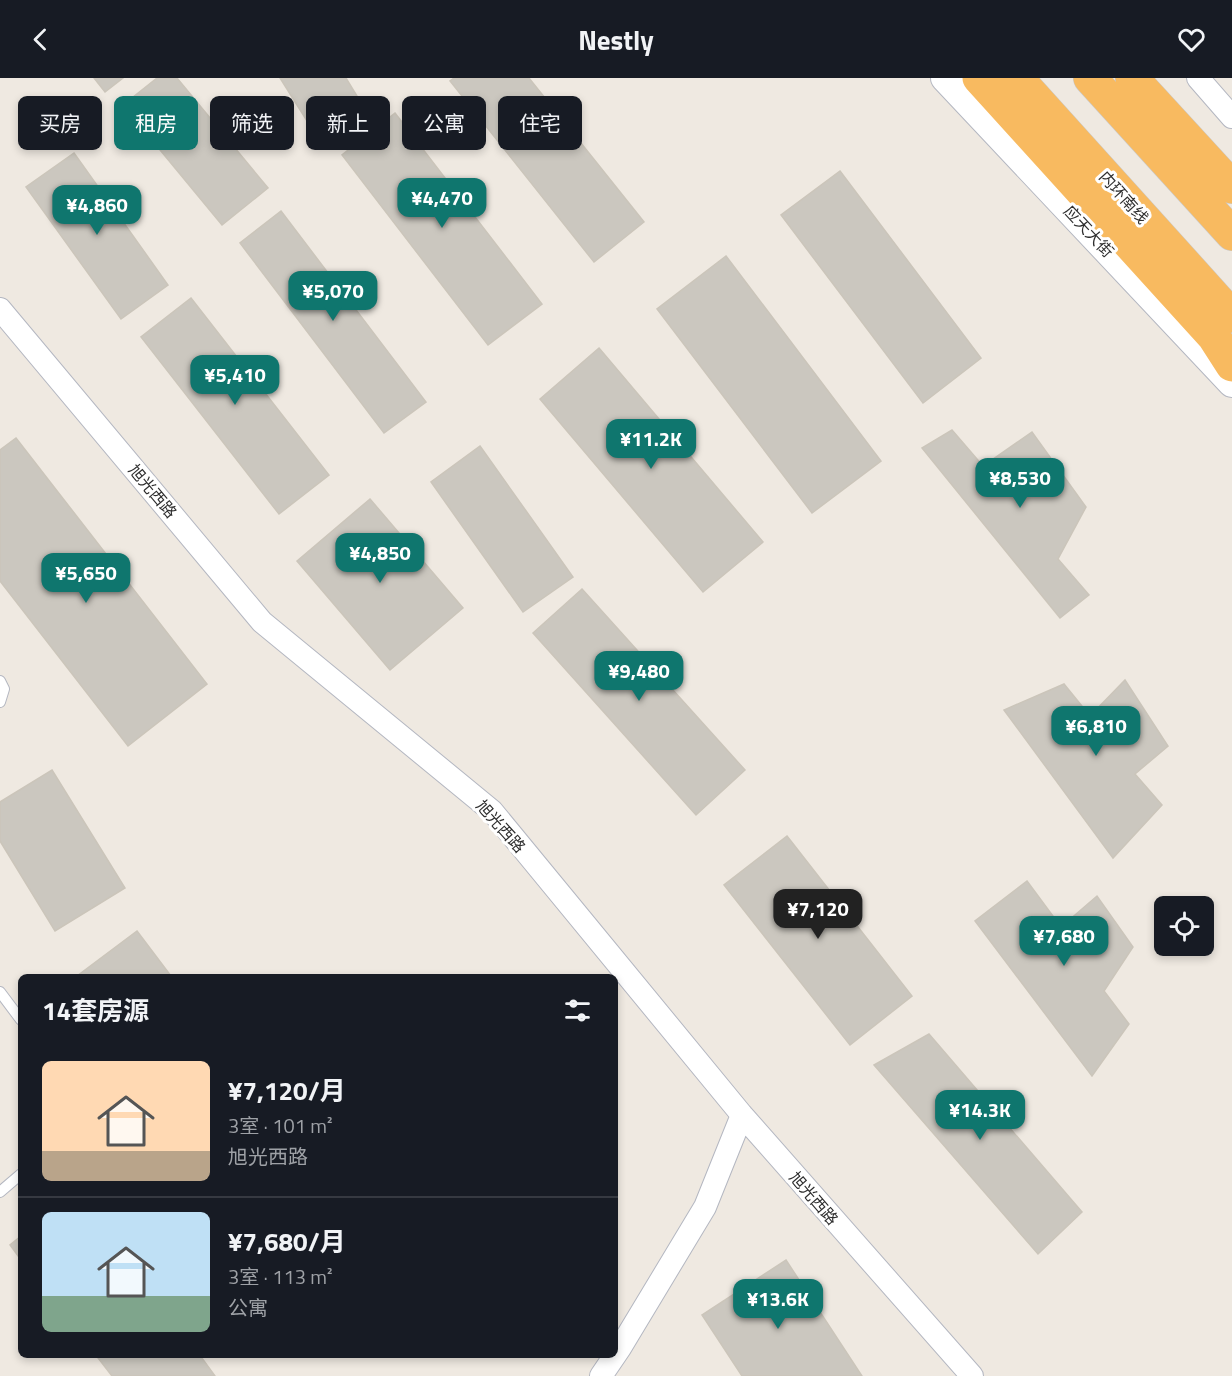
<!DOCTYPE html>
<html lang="zh">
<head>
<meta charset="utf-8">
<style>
	:root { --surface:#171b24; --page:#242831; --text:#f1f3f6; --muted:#9ea1a6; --line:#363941; --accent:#0f766e }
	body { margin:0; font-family:"Titillium Web","Noto Sans SC",sans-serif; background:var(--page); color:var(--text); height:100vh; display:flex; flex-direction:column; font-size:22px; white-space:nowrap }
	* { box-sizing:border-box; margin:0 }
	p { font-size:20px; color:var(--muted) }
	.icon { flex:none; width:33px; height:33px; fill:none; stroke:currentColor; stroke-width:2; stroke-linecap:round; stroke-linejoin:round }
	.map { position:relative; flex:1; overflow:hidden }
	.drawer { position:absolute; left:18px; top:896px; width:600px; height:384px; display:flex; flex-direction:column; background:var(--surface); border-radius:9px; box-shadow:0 3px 9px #0003 }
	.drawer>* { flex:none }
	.banner { position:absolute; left:18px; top:18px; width:600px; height:54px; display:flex; gap:12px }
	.buttons { position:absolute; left:1154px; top:818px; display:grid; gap:12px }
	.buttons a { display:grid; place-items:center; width:60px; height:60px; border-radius:9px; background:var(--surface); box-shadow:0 3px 9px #0003; font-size:30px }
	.price { position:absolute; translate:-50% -51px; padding:0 14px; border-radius:12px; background:var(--accent); color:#fff; font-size:20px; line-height:39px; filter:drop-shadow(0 2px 3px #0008) }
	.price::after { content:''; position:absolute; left:50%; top:36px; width:18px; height:14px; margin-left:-9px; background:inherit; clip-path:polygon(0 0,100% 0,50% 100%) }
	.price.on { background:#222; color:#fff }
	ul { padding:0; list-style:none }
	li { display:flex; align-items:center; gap:18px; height:150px; padding:0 24px }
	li+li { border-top:2px solid var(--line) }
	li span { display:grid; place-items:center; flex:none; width:168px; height:120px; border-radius:9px; color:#555 }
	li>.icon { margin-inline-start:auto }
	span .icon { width:72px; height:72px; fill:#fffc; stroke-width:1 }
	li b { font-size:26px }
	h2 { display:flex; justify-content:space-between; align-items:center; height:72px; padding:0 24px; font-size:26px }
	.tag { padding:0 21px; border-radius:9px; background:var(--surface); box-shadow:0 3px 9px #0003; font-size:21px; line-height:54px }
	.tag.on { background:var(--accent); color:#fff }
	header { display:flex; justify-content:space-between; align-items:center; height:78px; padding:0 24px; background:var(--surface); font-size:27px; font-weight:700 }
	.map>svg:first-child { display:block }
	.building { fill:#cbc7bf; stroke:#cbc5ba; stroke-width:1.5 }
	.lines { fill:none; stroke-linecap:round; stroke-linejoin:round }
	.service-casing { stroke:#b4b7c1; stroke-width:12 }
	.minor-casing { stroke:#b4b7c1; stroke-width:24 }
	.tertiary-casing { stroke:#b4b7c1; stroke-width:30 }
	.trunk-casing { stroke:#c9c9c9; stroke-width:34 }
	.service { stroke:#fff; stroke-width:10 }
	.minor { stroke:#fff; stroke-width:22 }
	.tertiary { stroke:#fff; stroke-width:28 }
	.trunk { stroke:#f8ba60; stroke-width:33 }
	.labels { text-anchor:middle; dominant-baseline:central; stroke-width:6; stroke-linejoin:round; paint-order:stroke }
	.street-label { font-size:16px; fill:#2e2e2e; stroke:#fff }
</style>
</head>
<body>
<header><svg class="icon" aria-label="back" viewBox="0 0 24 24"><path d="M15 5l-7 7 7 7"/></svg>Nestly<svg class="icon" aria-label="heart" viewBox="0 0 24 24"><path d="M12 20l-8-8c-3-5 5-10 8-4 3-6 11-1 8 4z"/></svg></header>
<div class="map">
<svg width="1232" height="1298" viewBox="0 0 1232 1298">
	<rect width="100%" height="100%" fill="#efe9e1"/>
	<path class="building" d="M94 0H123L105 14Z
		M157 0H177L268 110 222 147 123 27Z
		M280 0H346L371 41 324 70Z
		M454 0H529L644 144 594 184 450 3Z
		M395 35 542 226 488 267 342 77Z
		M74 75 168 207 121 241 26 109Z
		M840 93 981 280 923 325 781 137Z
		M281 133 426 324 384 355 240 165Z
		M726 178 881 383 812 435 657 231Z
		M191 220 329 397 279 436 141 259Z
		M599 270 763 464 703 514 540 321Z
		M952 352 983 388 1032 354 1086 429 1058 481 1089 517 1060 540 922 370Z
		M16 360 207 606 128 668 0 503V372Z
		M480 368 573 499 523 534 431 404Z
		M370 421 463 530 390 592 297 483Z
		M582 511 745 692 696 737 533 555Z
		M1125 602 1168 668 1135 696 1162 727 1113 780 1004 632 1064 606 1090 638Z
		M52 692 125 810 55 853 0 763V724Z
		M787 758 912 918 850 967 724 807Z
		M1027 803 1061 849 1097 818 1133 869 1104 913 1129 946 1092 998 975 843Z
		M137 853 171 898H77Z
		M929 956 1082 1134 1038 1176 874 987Z
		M21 1158V1182L10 1167Z
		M786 1182 862 1298H742L702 1237Z
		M95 1276H199L215 1298H112Z"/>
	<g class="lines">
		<g class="service-casing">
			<path id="service" d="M0 603 4 611 0 624
				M0 914 21 942
				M0 1114 21 1096"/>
		</g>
		<g class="minor-casing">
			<path id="minor" d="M1198 0 1232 39
				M0 231 262 544 492 733 742 1037 972 1298
				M601 1298 620 1270 705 1129 742 1037"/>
		</g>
		<g class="tertiary-casing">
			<path id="tertiary" d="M945 0 1232 305"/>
		</g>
		<g class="trunk-casing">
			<path id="trunk" d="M979 0 1214 259 1232 287
				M1017 0 1232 238
				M1090 0 1232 156
				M1132 0 1232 109"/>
		</g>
		<use href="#service" class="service"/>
		<use href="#minor" class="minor"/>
		<use href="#tertiary" class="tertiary"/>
		<use href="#trunk" class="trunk"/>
	</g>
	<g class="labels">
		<g class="street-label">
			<text transform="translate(1124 119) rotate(48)">内环南线</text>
			<text transform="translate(1089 153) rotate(47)">应天大街</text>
			<text transform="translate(153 413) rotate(50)">旭光西路</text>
			<text transform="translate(501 748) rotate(48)">旭光西路</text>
			<text transform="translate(814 1120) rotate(49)">旭光西路</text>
		</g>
	</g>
</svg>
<div class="buttons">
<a><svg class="icon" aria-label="locate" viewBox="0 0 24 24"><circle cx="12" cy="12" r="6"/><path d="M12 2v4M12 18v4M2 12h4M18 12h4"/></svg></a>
</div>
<b class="price" style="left:442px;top:151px">¥4,470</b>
<b class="price" style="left:97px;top:158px">¥4,860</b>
<b class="price" style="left:333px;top:244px">¥5,070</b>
<b class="price" style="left:235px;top:328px">¥5,410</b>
<b class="price" style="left:651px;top:392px">¥11.2K</b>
<b class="price" style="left:1020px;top:431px">¥8,530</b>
<b class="price" style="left:380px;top:506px">¥4,850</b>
<b class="price" style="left:86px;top:526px">¥5,650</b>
<b class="price" style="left:639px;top:624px">¥9,480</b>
<b class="price" style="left:1096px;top:679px">¥6,810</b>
<b class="price on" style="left:818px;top:862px">¥7,120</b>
<b class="price" style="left:1064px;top:889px">¥7,680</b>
<b class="price" style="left:980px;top:1063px">¥14.3K</b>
<b class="price" style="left:778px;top:1252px">¥13.6K</b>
<div class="banner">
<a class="tag">买房</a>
<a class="tag on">租房</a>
<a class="tag">筛选</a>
<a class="tag">新上</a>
<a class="tag">公寓</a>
<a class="tag">住宅</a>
</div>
<section class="drawer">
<h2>14套房源<svg class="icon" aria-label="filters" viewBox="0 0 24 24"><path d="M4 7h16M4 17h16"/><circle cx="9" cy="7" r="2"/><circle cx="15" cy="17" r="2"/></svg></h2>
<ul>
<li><span style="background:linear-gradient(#ffd9b3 75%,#b9a48a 0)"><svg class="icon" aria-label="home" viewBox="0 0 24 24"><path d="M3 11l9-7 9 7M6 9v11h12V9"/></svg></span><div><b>¥7,120/月</b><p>3室 · 101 m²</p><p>旭光西路</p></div></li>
<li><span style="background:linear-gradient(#bfe0f5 70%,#7fa58c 0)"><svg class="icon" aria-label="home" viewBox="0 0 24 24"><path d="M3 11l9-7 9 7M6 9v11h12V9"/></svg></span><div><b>¥7,680/月</b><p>3室 · 113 m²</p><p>公寓</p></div></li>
</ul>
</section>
</div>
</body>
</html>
